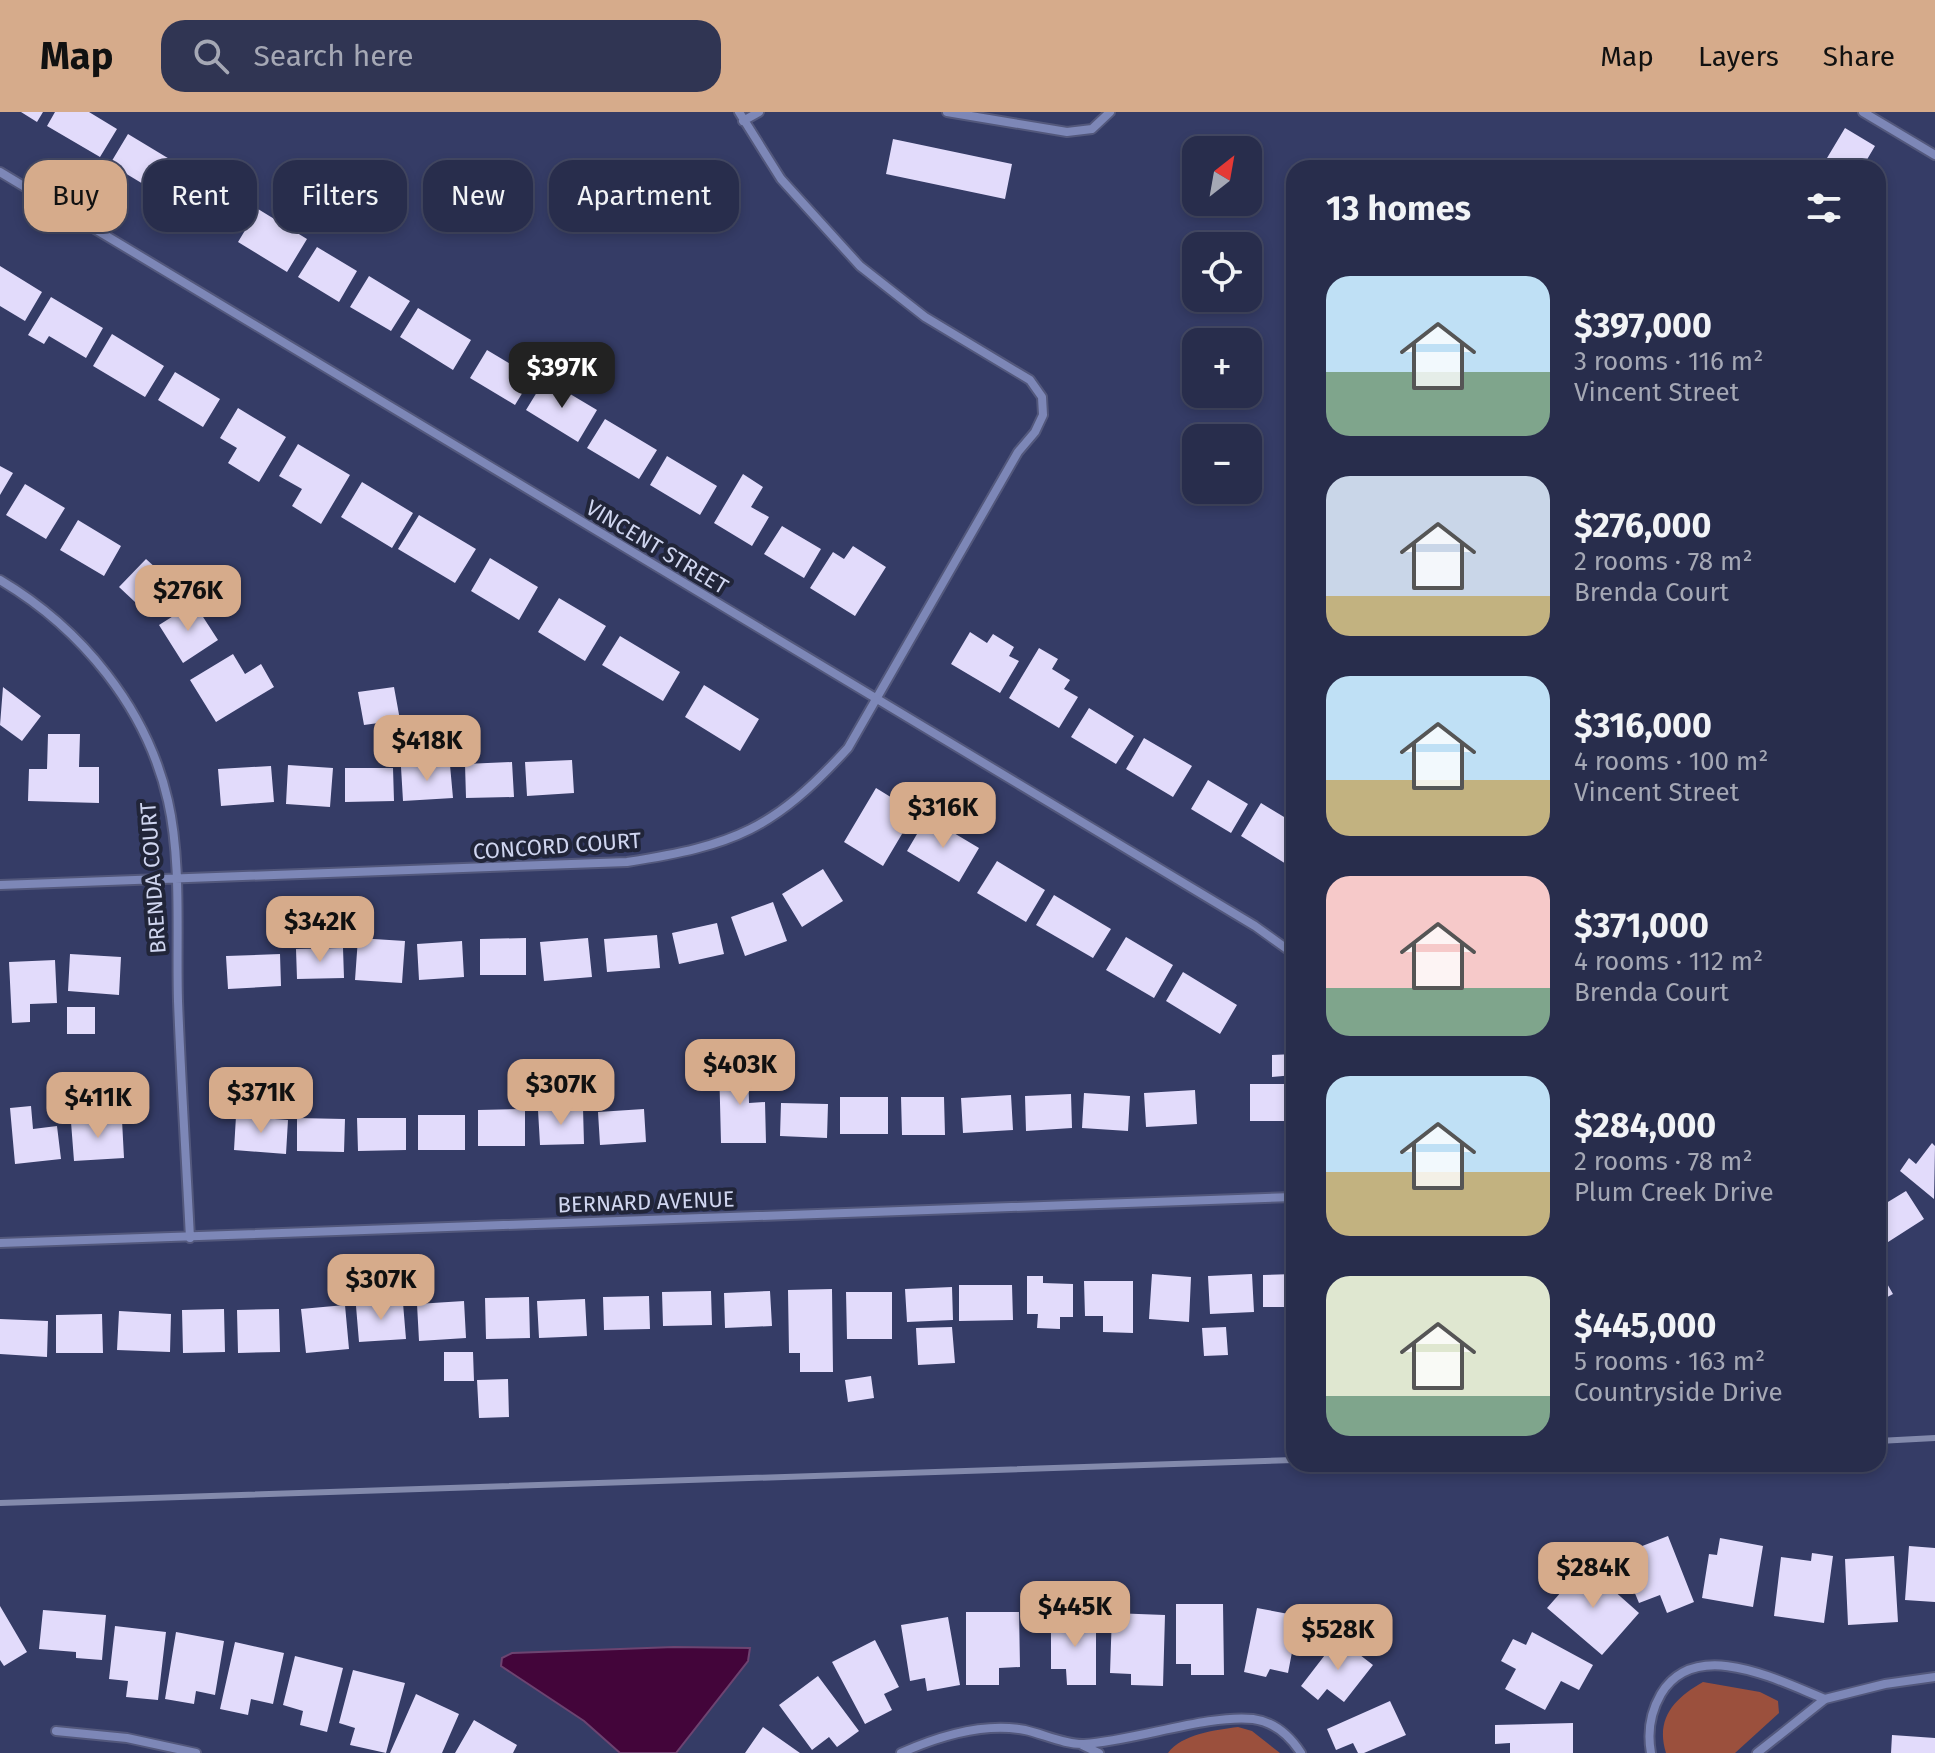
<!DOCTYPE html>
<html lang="en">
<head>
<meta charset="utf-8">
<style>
	:root { --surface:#282d4c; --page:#303553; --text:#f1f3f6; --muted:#a5a8b5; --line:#444964; --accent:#d6ab8b }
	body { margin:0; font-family:"Fira Sans",sans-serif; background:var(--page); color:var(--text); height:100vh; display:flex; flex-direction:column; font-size:30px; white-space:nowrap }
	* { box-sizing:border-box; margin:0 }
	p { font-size:26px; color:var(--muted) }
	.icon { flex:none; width:44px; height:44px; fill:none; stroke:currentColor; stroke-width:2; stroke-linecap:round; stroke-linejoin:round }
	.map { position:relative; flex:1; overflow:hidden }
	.drawer { position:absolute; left:1286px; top:48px; width:600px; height:1312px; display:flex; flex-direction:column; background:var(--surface); border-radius:24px; box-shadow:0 4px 12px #0003,0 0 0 2px var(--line) }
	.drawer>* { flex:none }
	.hud { position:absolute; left:24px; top:48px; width:760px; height:72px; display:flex; gap:16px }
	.needle { width:52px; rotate:31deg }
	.fabs { position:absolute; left:1182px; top:24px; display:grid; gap:16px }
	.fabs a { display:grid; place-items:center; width:80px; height:80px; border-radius:16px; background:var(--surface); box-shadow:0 4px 12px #0003,0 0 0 2px var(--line); font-size:40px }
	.price { position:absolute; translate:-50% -68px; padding:0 18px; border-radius:16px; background:var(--accent); color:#111; font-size:26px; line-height:52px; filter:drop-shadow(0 2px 4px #0008) }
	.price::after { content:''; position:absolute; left:50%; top:48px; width:24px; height:18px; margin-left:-12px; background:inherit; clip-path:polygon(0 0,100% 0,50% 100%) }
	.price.selected { background:#222; color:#fff }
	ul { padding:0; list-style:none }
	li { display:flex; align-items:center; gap:24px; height:200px; padding:0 40px }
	li span { display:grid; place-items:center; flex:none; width:224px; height:160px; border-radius:24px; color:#555 }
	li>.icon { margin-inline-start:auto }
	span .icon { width:96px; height:96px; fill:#fffc; stroke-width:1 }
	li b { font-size:34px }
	h2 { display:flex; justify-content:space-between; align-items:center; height:96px; padding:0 40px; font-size:34px }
	.pill { padding:0 28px; border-radius:24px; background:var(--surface); box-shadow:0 4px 12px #0003,0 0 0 2px var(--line); font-size:28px; line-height:72px }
	.pill.selected { background:var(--accent); color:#111 }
	header { display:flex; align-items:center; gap:48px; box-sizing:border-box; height:112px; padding:0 40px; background:var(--accent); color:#111 }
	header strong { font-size:38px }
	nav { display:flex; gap:44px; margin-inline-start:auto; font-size:28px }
	.search { width:560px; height:72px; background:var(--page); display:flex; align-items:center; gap:20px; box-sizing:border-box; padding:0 28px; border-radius:24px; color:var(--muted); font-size:30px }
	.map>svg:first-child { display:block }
	.green { fill:#9b503d }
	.water { fill:#43053a; stroke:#6d4471; stroke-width:2 }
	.building { fill:#e2dbfb }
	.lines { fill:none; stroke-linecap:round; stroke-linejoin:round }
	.minor-casing { stroke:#53587c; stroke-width:12 }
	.minor { stroke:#7d87b7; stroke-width:8 }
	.rail { stroke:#838aac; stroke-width:6 }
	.labels { text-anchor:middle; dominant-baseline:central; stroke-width:8; stroke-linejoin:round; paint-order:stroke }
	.street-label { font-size:22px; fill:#d0d6f0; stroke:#212539 }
</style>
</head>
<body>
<header>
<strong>Map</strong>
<div class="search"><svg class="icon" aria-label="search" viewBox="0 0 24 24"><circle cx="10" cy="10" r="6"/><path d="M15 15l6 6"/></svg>Search here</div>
<nav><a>Map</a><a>Layers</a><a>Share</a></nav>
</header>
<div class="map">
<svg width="1935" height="1641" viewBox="0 0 1935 1641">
	<rect width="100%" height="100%" fill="#353c66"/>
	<path class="green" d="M1703 1570 1760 1580 1778 1589 1779 1601 1735 1641H1666C1655 1606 1675 1586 1703 1570Z
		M1238 1615 1252 1619 1280 1641H1168C1182 1622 1215 1618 1238 1615Z"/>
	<path class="water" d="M674 1535 750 1536 748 1549 676 1641H620L584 1609 501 1554 502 1546 512 1541Z"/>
	<path class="building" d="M21 0H43L37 10Z
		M55 0H89L117 17 100 45 47 14Z
		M1845 16 1875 34 1862 56H1821Z
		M128 22 181 54 163 84 110 52Z
		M893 27 1012 52 1005 87 886 62Z
		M192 60 242 90 225 119 175 89Z
		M258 97 307 127 287 160 238 130Z
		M317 135 357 159 339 190 298 165Z
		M0 154 42 180 25 209 0 194Z
		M369 164 410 189 391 219 350 195Z
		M51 185 103 216 86 246 49 224 44 232 28 223Z
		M418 196 471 228 453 258 400 225Z
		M112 222 164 254 145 285 93 254Z
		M487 238 532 265 515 293 470 266Z
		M175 260 220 287 203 315 158 288Z
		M545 267 597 298 578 330 526 298Z
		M238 296 286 325 259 370 228 351 237 336 220 326Z
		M605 307 657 338 639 367 587 336Z
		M298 332 350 363 321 412 292 394 302 377 279 364Z
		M667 344 717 374 700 403 650 373Z
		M0 354 13 361 0 383Z
		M743 362 763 375 751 395 769 405 752 434 714 411Z
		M362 370 413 401 392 436 341 405Z
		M25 372 65 396 46 427 6 403Z
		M419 403 476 437 455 471 398 437Z
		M78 408 121 434 104 464 60 438Z
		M782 414 821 437 804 466 764 442Z
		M853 434 886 455 855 504 810 476 833 440 844 447Z
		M490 446 538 475 519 508 471 479Z
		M146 447 178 476 151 505 119 475Z
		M559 486 606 514 585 549 538 520Z
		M194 491 218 528 183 551 159 513Z
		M970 520 987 531 993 522 1014 535 1009 544 1019 549 1000 581 951 552Z
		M620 524 680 560 663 589 602 553Z
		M1039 536 1058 547 1052 557 1070 568 1064 577 1078 585 1059 616 1009 586Z
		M233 542 245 562 261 552 274 575 216 610 190 568Z
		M704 573 759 607 740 639 685 605Z
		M3 575 41 604 22 629 0 613Z
		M394 575 400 608 364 613 358 580Z
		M1089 596 1134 624 1116 652 1071 625Z
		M48 622H80L79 655H99V691L28 689 29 657H47Z
		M1144 626 1192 654 1173 685 1126 657Z
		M572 648 574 681 527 684 525 650Z
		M512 650 514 685 466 686 465 652Z
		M288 653 333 656 330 695 286 692Z
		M450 653 453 686 403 689 401 655Z
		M271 654 274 690 221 694 218 657Z
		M345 656H393L394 689 345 690Z
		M1208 668 1248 692 1231 721 1191 697Z
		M876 676 915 700 883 754 844 730Z
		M1261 691 1294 711 1291 755 1241 724Z
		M927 705 979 736 959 770 907 739Z
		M997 749 1045 778 1026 810 977 781Z
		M823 757 843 789 802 815 782 782Z
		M1054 783 1111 817 1093 846 1036 813Z
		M773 790 787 829 745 844 731 805Z
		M717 811 724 842 679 852 672 821Z
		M657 823 660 856 607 860 604 827Z
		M1126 825 1173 853 1154 886 1106 858Z
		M358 826 405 829 402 871 355 868Z
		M526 826V863H480V827Z
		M588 826 592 865 544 869 540 830Z
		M462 829 464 865 419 868 417 832Z
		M343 836 344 866 297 867 296 837Z
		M70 842 121 845 119 883 68 879Z
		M280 842 281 874 228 877 226 844Z
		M55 848 57 891 30 892V910L12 911 9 850Z
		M1183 860 1237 893 1220 922 1166 889Z
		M67 895H95V922H67Z
		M1294 942V963L1272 965V943Z
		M719 951H748L749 991 765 990 766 1031H721Z
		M1250 972H1294V1009H1250Z
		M1195 978 1197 1012 1146 1015 1144 981Z
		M1084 981 1130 984 1128 1019 1082 1016Z
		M1071 982 1072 1016 1026 1019 1025 984Z
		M1011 983 1013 1018 963 1021 961 986Z
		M840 985H888V1022H840Z
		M901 985H944L945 1023H902Z
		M781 991 828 992 827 1026 780 1024Z
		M31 994 33 1017 57 1014 61 1047 15 1052 10 996Z
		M583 996 584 1032 540 1033 538 998Z
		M525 997V1034H478V998Z
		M644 997 646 1030 600 1033 598 1000Z
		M418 1003H465V1038H418Z
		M236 1004 288 1008 286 1042 234 1038Z
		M297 1006 345 1007 344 1040 297 1039Z
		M357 1006H406V1038L358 1039Z
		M122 1008 124 1046 74 1049 71 1010Z
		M1932 1031 1935 1034 1934 1087 1900 1059 1909 1046 1916 1052Z
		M1906 1079 1924 1107 1885 1132 1878 1121V1096Z
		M1878 1156 1893 1182 1878 1190Z
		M1152 1162 1191 1165 1189 1210 1149 1207Z
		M1252 1162 1254 1200 1210 1202 1208 1164Z
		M1294 1162V1195H1263V1163Z
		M1027 1164H1043V1171L1073 1172V1205H1060V1217L1037 1216 1038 1202H1027Z
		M1084 1169H1133V1221L1103 1220V1204H1085Z
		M959 1173H1012L1013 1208 959 1209Z
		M952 1175 953 1208 907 1210 905 1177Z
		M832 1177 833 1260H800V1241H789L788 1178Z
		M711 1179 712 1213 663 1214 662 1180Z
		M770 1179 772 1214 725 1216 724 1181Z
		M846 1180H892V1227H847Z
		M649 1184 650 1217 604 1218 603 1185Z
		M529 1185 530 1226 486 1227 485 1186Z
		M585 1187 587 1224 539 1226 537 1189Z
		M464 1189 466 1226 419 1229 417 1192Z
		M403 1191 406 1227 359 1230 356 1194Z
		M345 1193 349 1237 306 1241 301 1197Z
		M224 1197 225 1240 183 1241 182 1198Z
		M279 1197 280 1240 238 1241 237 1198Z
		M119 1199 171 1202 170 1240 117 1238Z
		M102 1202 103 1241H56V1203Z
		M0 1207 48 1209 47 1245 0 1242Z
		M952 1215 955 1251 918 1253 916 1216Z
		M1226 1215 1228 1243 1204 1244 1202 1216Z
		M444 1240H473L474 1269H444Z
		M871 1264 874 1286 848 1290 845 1268Z
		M508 1267 509 1305 479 1306 477 1268Z
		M1668 1424 1694 1490 1667 1501 1660 1483 1639 1491 1619 1443Z
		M1720 1426 1763 1434 1753 1495 1702 1486 1709 1442 1717 1443Z
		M1909 1434 1935 1436V1490L1905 1488Z
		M1812 1441 1833 1444 1824 1511 1774 1504 1781 1445 1811 1449Z
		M1894 1444 1898 1510 1848 1513 1845 1447Z
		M1585 1453 1639 1501 1602 1543 1547 1496Z
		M1176 1492H1223L1224 1563H1191V1552H1176Z
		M0 1494 27 1540 4 1554 0 1548Z
		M1257 1496 1299 1504 1288 1561 1270 1557 1266 1565 1244 1560Z
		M43 1498 106 1503 102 1548 76 1546V1540L39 1537Z
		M966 1500H1019L1020 1555 999 1556V1573H966Z
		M1112 1501 1165 1503 1163 1574 1131 1573V1562L1110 1561Z
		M948 1505 960 1573 927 1579 925 1566 910 1569 901 1513Z
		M1051 1506H1096V1573H1067L1066 1557H1051Z
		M115 1514 166 1520 158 1588 126 1585 128 1569 109 1567Z
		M176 1520 224 1529 215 1583 196 1579 194 1592 165 1587Z
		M1532 1520 1593 1553 1579 1578 1561 1569 1545 1598 1505 1577 1516 1557 1501 1549 1513 1527 1526 1533Z
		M1338 1526 1373 1553 1344 1590 1327 1577 1318 1588 1301 1574Z
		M875 1528 899 1575 884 1582 892 1598 865 1612 832 1550Z
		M235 1530 284 1541 273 1592 251 1587 248 1603 220 1597Z
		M295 1544 343 1556 327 1620 300 1613 303 1599 283 1593Z
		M353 1558 405 1571 386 1641 350 1633 355 1616 339 1611Z
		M818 1564 859 1619 837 1635 829 1625 812 1638 779 1593Z
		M416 1582 459 1602 442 1641H390Z
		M1390 1589 1406 1623 1364 1641H1358L1353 1631 1336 1638 1327 1617Z
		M474 1608 517 1633 513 1641H455Z
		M1573 1611V1641H1510V1631L1495 1632V1613Z
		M763 1615 800 1641H745Z
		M1892 1623 1935 1626V1641H1891Z"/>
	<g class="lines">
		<g class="minor-casing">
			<path id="minor" d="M947 0 1067 20 1092 17 1110 0
				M1863 0 1935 43
				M743 9 759 0
				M0 60 1255 814 1294 842
				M0 468C81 516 147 596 168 689 182 750 176 826 178 889 181 968 186 1047 190 1126
				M0 773 627 750C735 733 773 718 848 636L1018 340 1035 320 1043 303 1042 285 1030 268 925 205 860 154 781 67 739 0
				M0 1131 1294 1085
				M56 1619 127 1626 196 1641
				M1082 1633 1099 1641
				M901 1641C939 1624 983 1610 1025 1618 1043 1622 1066 1633 1084 1632 1134 1629 1209 1602 1253 1607 1275 1610 1290 1624 1301 1641
				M1651 1641C1647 1619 1650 1601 1661 1582 1696 1524 1779 1569 1825 1587
				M1757 1641 1825 1587 1885 1572 1935 1565"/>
		</g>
		<use href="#minor" class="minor"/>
		<path class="rail" d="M1878 1329 1935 1326
			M0 1391 1294 1348"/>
	</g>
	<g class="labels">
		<g class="street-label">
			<text transform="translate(657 435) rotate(31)">VINCENT STREET</text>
			<text transform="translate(557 734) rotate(-4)">CONCORD COURT</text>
			<text transform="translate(153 766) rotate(-94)">BRENDA COURT</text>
			<text transform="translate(646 1090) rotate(-2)">BERNARD AVENUE</text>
		</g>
	</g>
</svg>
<div class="fabs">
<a><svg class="needle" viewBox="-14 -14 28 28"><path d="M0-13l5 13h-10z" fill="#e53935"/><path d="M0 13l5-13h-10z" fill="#a5a8b5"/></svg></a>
<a><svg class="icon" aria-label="locate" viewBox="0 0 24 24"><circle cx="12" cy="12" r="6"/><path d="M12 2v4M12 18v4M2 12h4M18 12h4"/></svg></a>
<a>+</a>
<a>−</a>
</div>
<b class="price selected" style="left:562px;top:298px">$397K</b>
<b class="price" style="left:188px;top:521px">$276K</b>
<b class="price" style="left:427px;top:671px">$418K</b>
<b class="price" style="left:943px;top:738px">$316K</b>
<b class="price" style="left:320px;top:852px">$342K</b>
<b class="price" style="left:740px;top:995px">$403K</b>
<b class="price" style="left:561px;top:1015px">$307K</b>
<b class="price" style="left:261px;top:1023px">$371K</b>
<b class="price" style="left:98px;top:1028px">$411K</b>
<b class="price" style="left:381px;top:1210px">$307K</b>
<b class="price" style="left:1593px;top:1498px">$284K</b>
<b class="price" style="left:1075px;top:1537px">$445K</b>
<b class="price" style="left:1338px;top:1560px">$528K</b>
<div class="hud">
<a class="pill selected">Buy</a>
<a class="pill">Rent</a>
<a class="pill">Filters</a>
<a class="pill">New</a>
<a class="pill">Apartment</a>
</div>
<section class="drawer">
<h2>13 homes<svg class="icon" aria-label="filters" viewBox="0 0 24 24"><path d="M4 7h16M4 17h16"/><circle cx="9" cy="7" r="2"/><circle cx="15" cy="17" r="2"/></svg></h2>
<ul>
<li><span style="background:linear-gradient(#bfe0f5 60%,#7fa58c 0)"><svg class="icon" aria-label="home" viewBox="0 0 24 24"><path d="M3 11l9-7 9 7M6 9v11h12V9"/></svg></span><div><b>$397,000</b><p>3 rooms · 116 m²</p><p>Vincent Street</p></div></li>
<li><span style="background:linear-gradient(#c9d6e8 75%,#c2b280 0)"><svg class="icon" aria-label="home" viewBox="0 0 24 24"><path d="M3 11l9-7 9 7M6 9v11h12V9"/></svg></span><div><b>$276,000</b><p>2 rooms · 78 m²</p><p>Brenda Court</p></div></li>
<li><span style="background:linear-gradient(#bfe0f5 65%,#c2b280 0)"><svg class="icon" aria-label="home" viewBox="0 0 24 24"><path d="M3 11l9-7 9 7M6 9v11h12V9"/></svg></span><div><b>$316,000</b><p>4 rooms · 100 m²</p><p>Vincent Street</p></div></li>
<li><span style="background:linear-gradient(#f6c9c9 70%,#7fa58c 0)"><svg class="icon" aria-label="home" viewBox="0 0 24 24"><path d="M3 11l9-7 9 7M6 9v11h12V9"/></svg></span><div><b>$371,000</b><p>4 rooms · 112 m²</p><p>Brenda Court</p></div></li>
<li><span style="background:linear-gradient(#bfe0f5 60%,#c2b280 0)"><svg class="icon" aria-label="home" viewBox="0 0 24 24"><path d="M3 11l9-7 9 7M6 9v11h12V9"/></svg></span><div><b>$284,000</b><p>2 rooms · 78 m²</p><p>Plum Creek Drive</p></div></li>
<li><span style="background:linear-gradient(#dfe7d0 75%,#7fa58c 0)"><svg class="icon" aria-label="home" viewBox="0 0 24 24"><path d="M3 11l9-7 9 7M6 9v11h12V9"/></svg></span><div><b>$445,000</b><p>5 rooms · 163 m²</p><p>Countryside Drive</p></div></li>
</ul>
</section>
</div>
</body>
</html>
